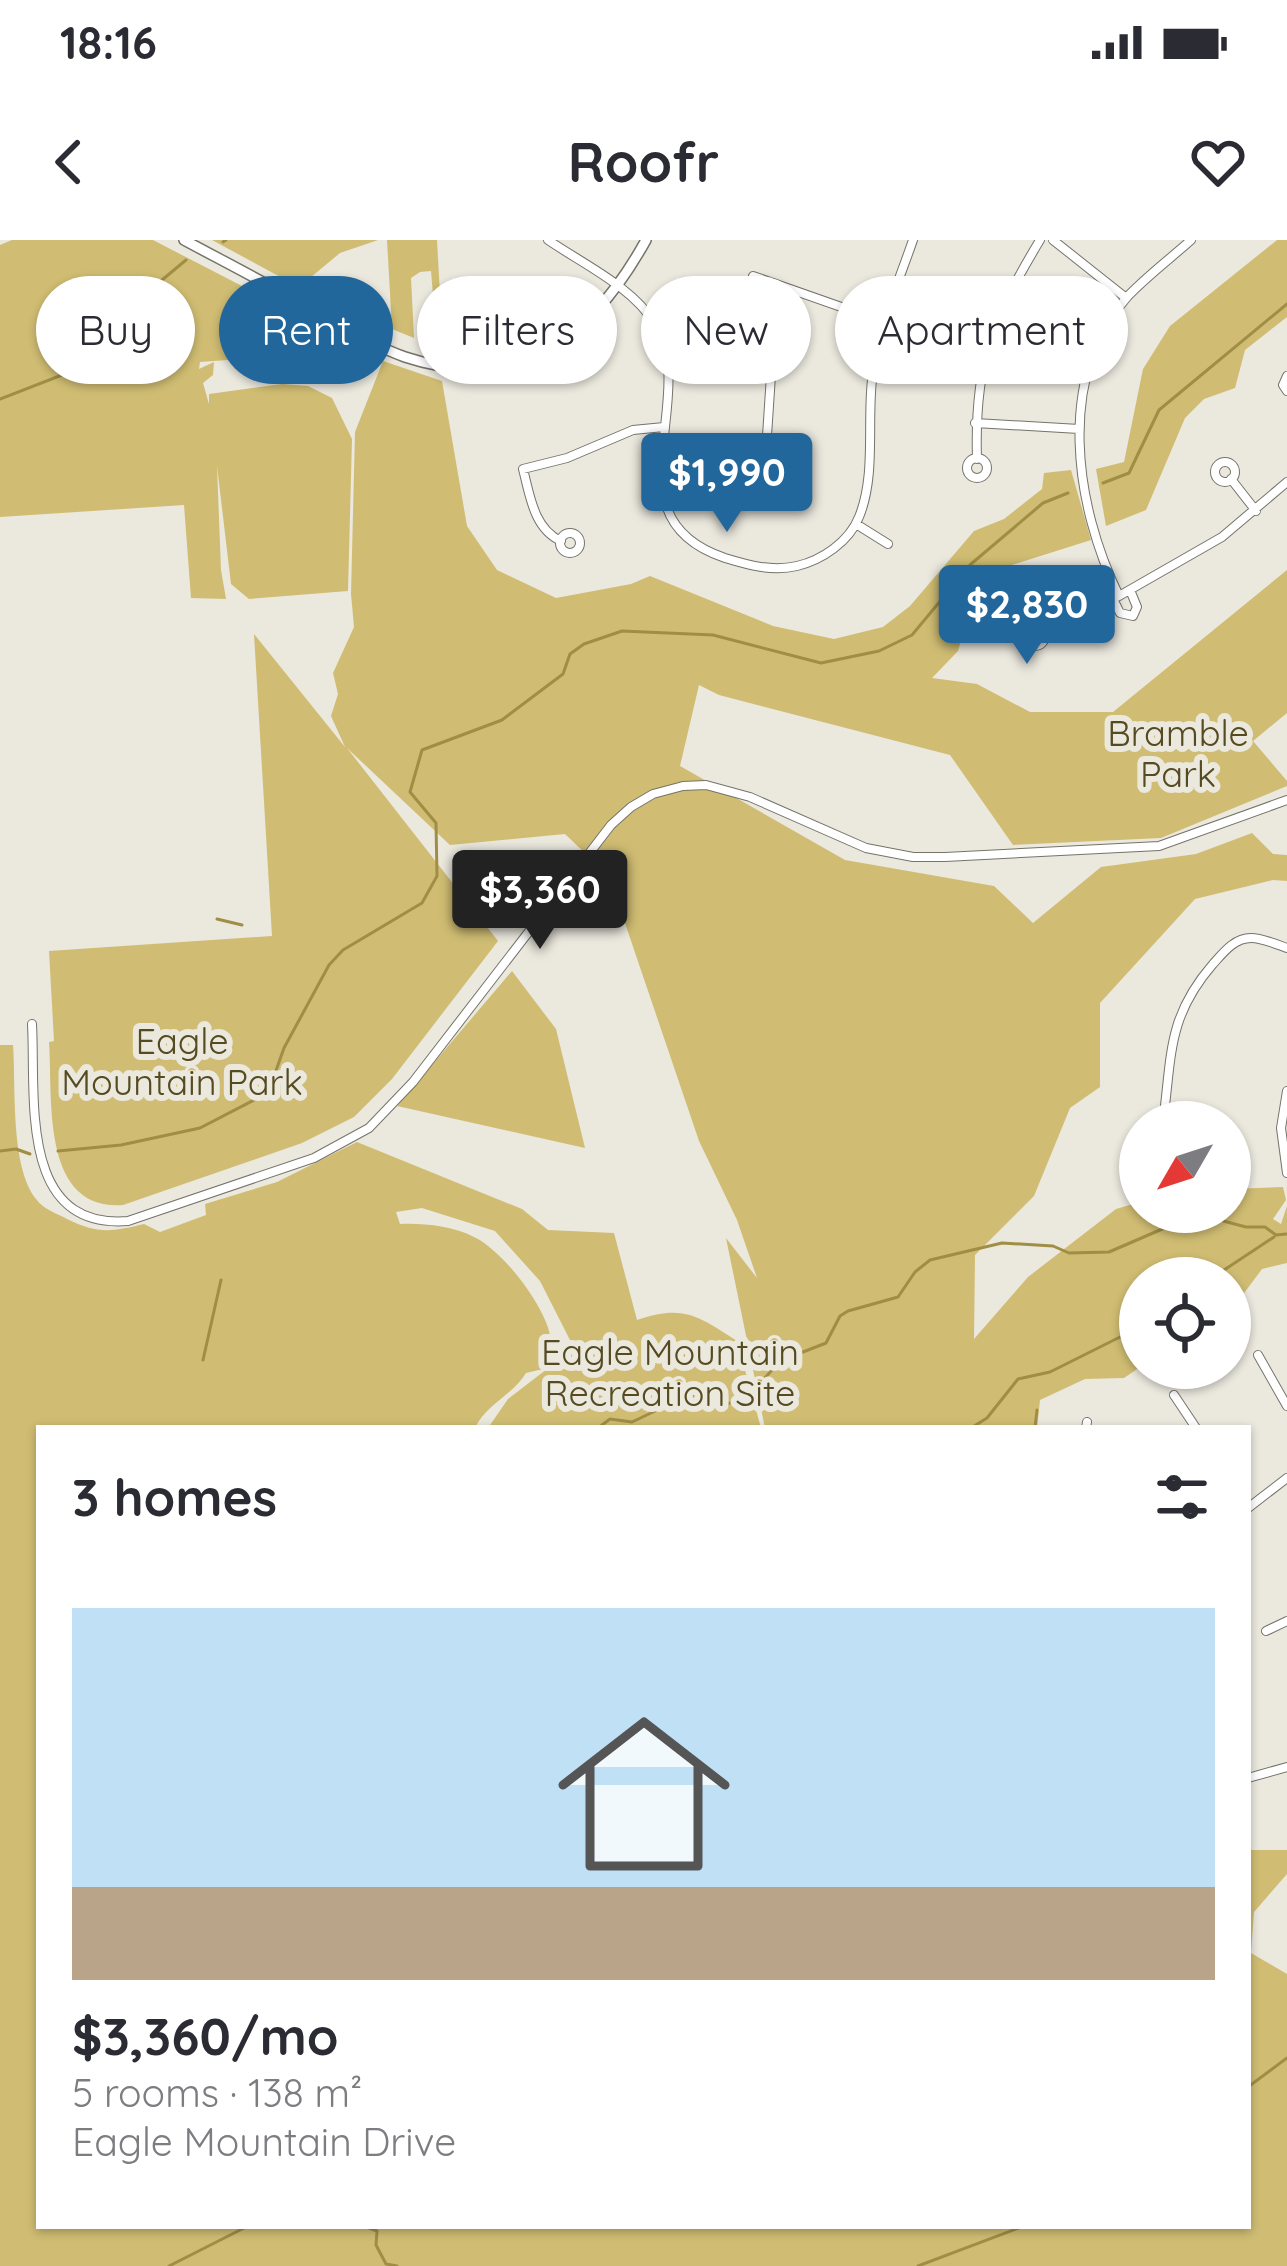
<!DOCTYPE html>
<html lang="en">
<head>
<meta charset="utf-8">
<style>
	:root { --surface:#fff; --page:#f7f7f7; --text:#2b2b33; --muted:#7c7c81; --accent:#22679c }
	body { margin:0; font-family:Quicksand,sans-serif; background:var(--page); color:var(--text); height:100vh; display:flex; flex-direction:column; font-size:45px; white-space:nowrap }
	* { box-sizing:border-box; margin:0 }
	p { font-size:39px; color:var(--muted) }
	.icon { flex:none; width:66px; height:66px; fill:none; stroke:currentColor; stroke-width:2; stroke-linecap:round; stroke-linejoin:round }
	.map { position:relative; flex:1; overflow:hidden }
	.side { position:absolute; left:36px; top:1185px; width:1215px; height:804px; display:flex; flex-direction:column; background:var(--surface); border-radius:0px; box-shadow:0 3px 9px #0004 }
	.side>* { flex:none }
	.banner { position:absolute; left:36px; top:36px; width:1215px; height:108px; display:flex; gap:24px }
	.needle { width:78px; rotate:231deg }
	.buttons { position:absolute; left:1119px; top:861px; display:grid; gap:24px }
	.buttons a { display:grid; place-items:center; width:132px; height:132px; border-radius:50%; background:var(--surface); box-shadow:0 3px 9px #0004; font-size:60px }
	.price { position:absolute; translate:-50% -102px; padding:0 27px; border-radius:12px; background:var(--accent); color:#fff; font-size:39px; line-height:78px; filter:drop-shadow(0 3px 6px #0008) }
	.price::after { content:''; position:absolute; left:50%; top:72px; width:36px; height:27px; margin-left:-18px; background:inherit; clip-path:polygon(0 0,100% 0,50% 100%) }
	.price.active { background:#222; color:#fff }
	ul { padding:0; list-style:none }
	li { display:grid; align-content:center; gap:24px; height:636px; padding:0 36px }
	li span { display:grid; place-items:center; height:372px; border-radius:0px; color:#555 }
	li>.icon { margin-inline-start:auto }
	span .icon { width:216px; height:216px; fill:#fffc; stroke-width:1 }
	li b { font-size:51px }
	h2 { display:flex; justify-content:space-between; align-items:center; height:144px; padding:0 36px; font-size:51px }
	.pill { padding:0 42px; border-radius:54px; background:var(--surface); box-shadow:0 3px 9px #0004; font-size:42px; line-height:108px }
	.pill.active { background:var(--accent); color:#fff }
	.status { display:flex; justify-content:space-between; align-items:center; height:84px; padding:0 60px; background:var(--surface); direction:ltr }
	.status svg { height:33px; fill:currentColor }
	header { display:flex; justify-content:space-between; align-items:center; height:156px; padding:0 36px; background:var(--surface); font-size:54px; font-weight:800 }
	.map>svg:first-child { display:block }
	.green { fill:#d0bd73 }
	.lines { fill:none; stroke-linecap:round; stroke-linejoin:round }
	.stream { stroke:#a08e45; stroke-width:3 }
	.minor-casing { stroke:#75736a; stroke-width:10 }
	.tertiary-casing { stroke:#75736a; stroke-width:12 }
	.minor { stroke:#fff; stroke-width:8 }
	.tertiary { stroke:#fff; stroke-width:9 }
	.labels { text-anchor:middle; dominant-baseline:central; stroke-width:12; stroke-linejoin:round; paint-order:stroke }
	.park-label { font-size:36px; fill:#554a20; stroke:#ebe8de }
</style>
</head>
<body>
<div class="status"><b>18:16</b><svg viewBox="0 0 49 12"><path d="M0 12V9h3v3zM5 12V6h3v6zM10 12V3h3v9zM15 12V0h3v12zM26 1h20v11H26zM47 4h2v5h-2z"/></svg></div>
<header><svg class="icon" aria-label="back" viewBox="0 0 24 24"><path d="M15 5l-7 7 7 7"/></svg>Roofr<svg class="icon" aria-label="heart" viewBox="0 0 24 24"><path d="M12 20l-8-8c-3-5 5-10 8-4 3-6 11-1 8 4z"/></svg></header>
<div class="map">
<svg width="1287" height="2026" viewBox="0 0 1287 2026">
	<rect width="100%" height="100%" fill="#ebe8de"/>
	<path class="green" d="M12 0H153L296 74 271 117 200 122 199 129 214 122 213 135 203 143 209 164V154L282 144 308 146 332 158 352 199 348 351 249 359 231 344 217 226 221 330 226 359 191 358 184 265 0 277V5Z
		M212 0H378L340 13 299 47Z
		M387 0H437L443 109 437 105 431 31 420 32 411 38 414 98 392 89Z
		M1277 0H1287V77L1245 110 1235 148 1204 159 1185 178 1146 270 1106 286 1096 229 1124 222 1143 129 1170 86Z
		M383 121 442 141 467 286 497 330 556 358 631 344 650 336 773 386 834 399 883 387 910 366 974 291 1004 279 1042 249 1044 233 1071 230 1091 300 1012 325 989 351 965 386 958 411 932 438 977 444 1030 472H1113L1287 330V473L1253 501 1287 541V546L1161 598 1013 605 950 515 719 455 699 445 680 526 845 620 994 646 1033 683 1101 627 1196 614 1252 593 1273 614 1287 615V641L1273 640 1195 659 1100 763V847L1070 868 1034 956 975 1015 974 1099 1028 1037 1116 969 1140 962V972H1230V949L1283 947 1286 960 1273 979 1281 984 1287 966V1023L1262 1029 1230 1072V1038H1140V1127L1124 1138 1085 1139 1040 1160 1037 1188H765L726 998 757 1038 737 980 699 901 609 636 565 594 450 605 347 508 498 701 392 839 354 877 302 903 123 965C40 971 53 858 49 802L54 801 49 711 272 696 254 394 345 507 331 476 338 454 333 433 354 387 351 354 355 192Z
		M512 731 556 789 585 908 397 866Z
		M0 805H13C16 846 10 926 36 959 43 969 56 973 67 979 99 995 114 991 144 984L160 992 206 975 205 964 277 942 357 902 522 969 548 990 614 993 637 1080C684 1064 698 1076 737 1101L761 1188H488L508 1159 569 1112 572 1104 540 1041 495 991 422 968 396 972 400 984C423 983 453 986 474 997 503 1010 557 1078 551 1111 550 1113 543 1127 543 1129L526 1133C513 1155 486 1164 475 1188H39V1986H1248V1610H1287V1634L1254 1672 1251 1713 1287 1734V2026H0Z"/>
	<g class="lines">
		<path class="stream" d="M223 2 226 0
			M162 40 186 20
			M0 159 85 126 103 112 118 75 141 57
			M1103 243 1129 233 1159 170 1287 64
			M217 679 242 685
			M0 911 16 909 30 914
			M58 911 121 905 200 888 258 858 273 839 284 808 329 725 343 710 422 663 437 636 436 583 410 552 422 510 502 480 563 434 570 414 584 404 622 391 713 395 821 423 879 411 912 395 971 324 1043 263 1068 253
			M1212 1038 1274 997
			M203 1120 221 1040
			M598 1188 610 1179 632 1182 691 1154 728 1164 755 1149 780 1121 826 1103 840 1076 848 1071 898 1057 915 1032 930 1020 1002 1003 1053 1006 1069 1013 1109 1012 1197 974 1246 987H1265L1276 995 1286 994
			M971 1188 987 1178 1018 1139 1050 1132 1140 1087
			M1035 1188 1037 1170
			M1248 1847 1287 1818
			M364 1986 377 1991 376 2005 386 2024 397 2026
			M169 2026 248 1986
			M918 2026 1024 1986"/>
		<g class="minor-casing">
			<path id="minor" d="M548 0C583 24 633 47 655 84 701 159 605 278 725 318 748 325 772 332 797 326 822 320 849 302 859 277 876 236 867 184 872 140 877 92 897 46 913 0
				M1053 0 1126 58
				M753 36 884 82
				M1287 136 1283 145 1287 151
				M975 183 1079 189
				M766 211 772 120 791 50
				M967 228a10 10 0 1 1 20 0a10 10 0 1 1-20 0Z
				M977 219C974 123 992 80 1040 0
				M1215 232a10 10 0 1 1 20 0a10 10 0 1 1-20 0Z
				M1231 239 1256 271
				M856 284 888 304
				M560 303a10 10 0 1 1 20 0a10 10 0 1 1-20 0Z
				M561 301C534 289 530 256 523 229L567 218 633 190 664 187
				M1119 356C1075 266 1055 137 1128 56 1147 36 1171 18 1191 0
				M1113 359 1120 373 1133 376 1137 367 1130 350
				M1025 396a10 10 0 1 1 20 0a10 10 0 1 1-20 0Z
				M1043 390 1119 356 1222 297 1287 242
				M32 784C36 857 18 990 128 981L314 918 369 888 413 842 611 585 631 567 653 554 683 546 706 545 750 557 866 608 913 617H945L1159 606 1287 560
				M1287 851 1281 888 1287 933
				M1163 882C1172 815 1167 777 1213 724 1223 713 1234 698 1251 698 1262 698 1276 704 1287 708
				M1258 1115 1287 1166
				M1174 1155 1196 1188
				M1086 1188 1087 1182
				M1248 1268 1287 1238
				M1266 1391 1287 1381
				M1248 1538 1287 1527"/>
		</g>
		<g class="tertiary-casing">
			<path id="tertiary" d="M184 0C225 22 266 43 306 66 338 83 371 105 405 117 520 155 593 96 646 0"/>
		</g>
		<use href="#minor" class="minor"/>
		<use href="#tertiary" class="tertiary"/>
	</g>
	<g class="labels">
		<g class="park-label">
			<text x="1178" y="492">Bramble<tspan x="1178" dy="41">Park</tspan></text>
			<text x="182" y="800">Eagle<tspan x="182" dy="41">Mountain Park</tspan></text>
			<text x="670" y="1111">Eagle Mountain<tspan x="670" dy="41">Recreation Site</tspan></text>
		</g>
	</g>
</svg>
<div class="buttons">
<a><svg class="needle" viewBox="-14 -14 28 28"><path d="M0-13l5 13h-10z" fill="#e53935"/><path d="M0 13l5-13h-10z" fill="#7c7c81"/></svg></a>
<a><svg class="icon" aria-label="locate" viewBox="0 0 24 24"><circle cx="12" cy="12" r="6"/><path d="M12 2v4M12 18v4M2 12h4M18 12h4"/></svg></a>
</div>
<b class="price" style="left:727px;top:295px">$1,990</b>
<b class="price" style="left:1027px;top:427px">$2,830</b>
<b class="price active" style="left:540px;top:712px">$3,360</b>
<div class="banner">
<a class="pill">Buy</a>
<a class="pill active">Rent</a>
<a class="pill">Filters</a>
<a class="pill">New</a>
<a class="pill">Apartment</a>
</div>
<section class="side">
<h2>3 homes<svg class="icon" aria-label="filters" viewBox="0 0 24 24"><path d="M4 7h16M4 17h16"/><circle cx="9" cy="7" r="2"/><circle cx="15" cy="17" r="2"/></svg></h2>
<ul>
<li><span style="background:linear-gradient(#bfe0f5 75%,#b9a48a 0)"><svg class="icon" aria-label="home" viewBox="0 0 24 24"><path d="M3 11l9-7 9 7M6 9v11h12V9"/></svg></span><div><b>$3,360/mo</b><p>5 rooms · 138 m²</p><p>Eagle Mountain Drive</p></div></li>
</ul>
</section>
</div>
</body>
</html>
